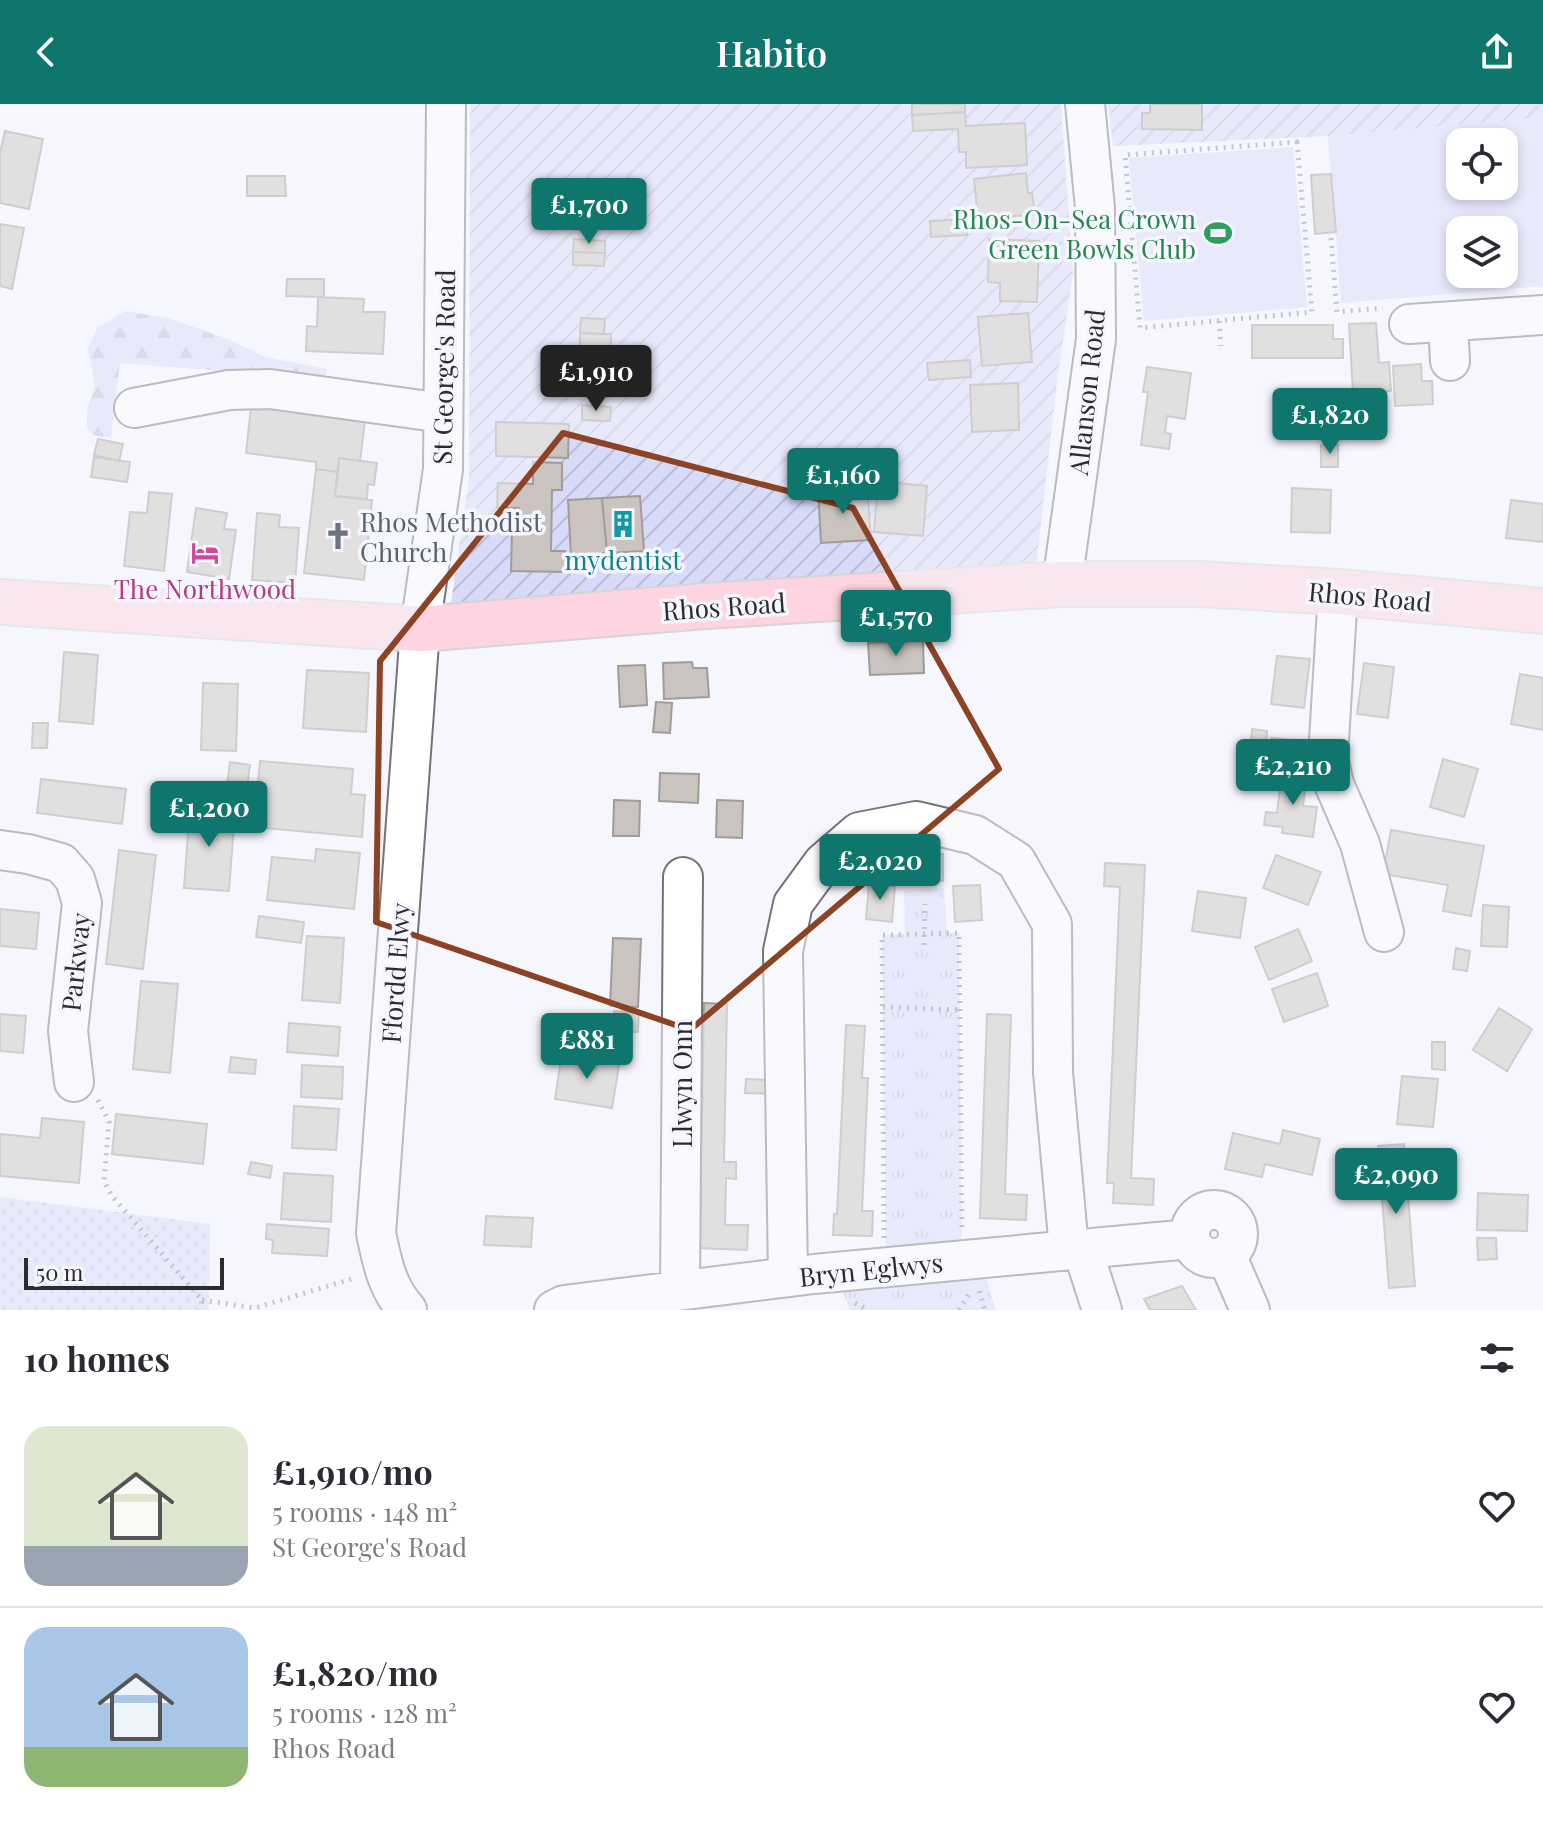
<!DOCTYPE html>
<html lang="en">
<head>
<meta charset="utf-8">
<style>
	:root { --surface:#fff; --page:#f7f7f7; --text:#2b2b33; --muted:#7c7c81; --line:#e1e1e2; --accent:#0f766e }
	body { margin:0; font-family:"Playfair Display",serif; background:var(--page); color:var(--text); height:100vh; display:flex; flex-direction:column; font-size:30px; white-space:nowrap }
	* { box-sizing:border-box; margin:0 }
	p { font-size:26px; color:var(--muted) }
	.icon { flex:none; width:44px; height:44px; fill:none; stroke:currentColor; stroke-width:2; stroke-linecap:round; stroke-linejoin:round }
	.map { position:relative; height:1206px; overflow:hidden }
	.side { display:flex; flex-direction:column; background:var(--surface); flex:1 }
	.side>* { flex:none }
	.fabs { position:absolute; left:1446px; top:24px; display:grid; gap:16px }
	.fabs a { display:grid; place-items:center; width:72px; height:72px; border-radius:16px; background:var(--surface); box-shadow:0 4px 12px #0003; font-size:40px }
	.scale { position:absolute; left:24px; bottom:20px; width:200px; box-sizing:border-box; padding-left:8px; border:4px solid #2c2c2f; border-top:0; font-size:22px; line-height:28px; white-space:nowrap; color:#2c2c2f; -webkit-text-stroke:6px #f6f6fe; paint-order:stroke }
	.price { position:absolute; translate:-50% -68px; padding:0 18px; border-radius:8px; background:var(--accent); color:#fff; font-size:26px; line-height:52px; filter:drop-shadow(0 2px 4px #0008) }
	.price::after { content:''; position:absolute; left:50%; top:48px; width:24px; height:18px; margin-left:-12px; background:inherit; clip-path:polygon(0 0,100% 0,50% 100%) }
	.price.selected { background:#222; color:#fff }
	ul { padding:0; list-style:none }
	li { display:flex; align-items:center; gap:24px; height:200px; padding:0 24px }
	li+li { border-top:2px solid var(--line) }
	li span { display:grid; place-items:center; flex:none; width:224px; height:160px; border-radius:24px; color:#555 }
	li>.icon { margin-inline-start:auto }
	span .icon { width:96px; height:96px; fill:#fffc; stroke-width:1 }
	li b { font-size:34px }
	h2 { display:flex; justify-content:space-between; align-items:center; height:96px; padding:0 24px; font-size:34px }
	header { display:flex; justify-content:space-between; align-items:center; height:104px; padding:0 24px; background:var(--accent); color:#fff; font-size:36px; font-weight:600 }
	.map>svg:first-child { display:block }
	.grass { fill:url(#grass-tufts) }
	.forest { fill:url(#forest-firs) }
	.park { fill:url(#park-dots) }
	.garden { fill:url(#garden-furrows) }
	.pitch { fill:#d7daf9; fill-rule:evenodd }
	.building { fill:#cac3bf; stroke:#a29c98; stroke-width:2 }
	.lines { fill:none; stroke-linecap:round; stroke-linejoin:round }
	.minor-casing { stroke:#73737a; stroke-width:42 }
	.major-casing { stroke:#d5d5d5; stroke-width:48 }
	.path { stroke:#8a8a8f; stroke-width:5; stroke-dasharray:2 6; stroke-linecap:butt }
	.minor { stroke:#fff; stroke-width:38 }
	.major { stroke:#fdd4df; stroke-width:44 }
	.marked { fill:none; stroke:#8b4323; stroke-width:6; stroke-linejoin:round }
	.labels { text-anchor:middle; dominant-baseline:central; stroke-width:7; stroke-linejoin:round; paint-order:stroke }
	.leisure-label { font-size:26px; fill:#27864d; stroke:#f6f6fe; text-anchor:end }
	.street-label { font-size:26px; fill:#2c2c2f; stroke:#f6f6fe }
	.worship-label { font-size:26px; fill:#5b616d; stroke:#f6f6fe; text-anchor:start }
	.culture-label { font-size:26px; fill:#0d838f; stroke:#f6f6fe }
	.hotel-label { font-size:26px; fill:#b23c85; stroke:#f6f6fe }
</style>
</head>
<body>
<header><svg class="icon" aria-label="back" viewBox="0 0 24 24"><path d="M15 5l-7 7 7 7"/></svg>Habito<svg class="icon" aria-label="share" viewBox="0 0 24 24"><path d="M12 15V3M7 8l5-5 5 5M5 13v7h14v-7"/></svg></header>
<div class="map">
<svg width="1543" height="1206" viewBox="0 0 1543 1206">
	<defs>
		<pattern id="grass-tufts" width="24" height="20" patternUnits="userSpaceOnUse" patternTransform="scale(2)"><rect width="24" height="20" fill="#d7daf9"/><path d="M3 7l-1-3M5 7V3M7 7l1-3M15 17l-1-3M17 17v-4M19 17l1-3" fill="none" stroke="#b9bbd6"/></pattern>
		<pattern id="forest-firs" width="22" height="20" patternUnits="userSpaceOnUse" patternTransform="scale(2)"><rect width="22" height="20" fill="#d7daf9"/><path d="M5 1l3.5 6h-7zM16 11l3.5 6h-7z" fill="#b9bbd6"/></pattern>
		<pattern id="park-dots" width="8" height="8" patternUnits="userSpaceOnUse" patternTransform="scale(2)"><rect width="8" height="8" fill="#d7daf9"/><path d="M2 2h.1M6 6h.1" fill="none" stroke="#b9bbd6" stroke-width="1.8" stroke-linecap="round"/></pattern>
		<pattern id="garden-furrows" width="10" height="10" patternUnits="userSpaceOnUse" patternTransform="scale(2)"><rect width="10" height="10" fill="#d7daf9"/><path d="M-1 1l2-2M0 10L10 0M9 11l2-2" fill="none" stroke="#b9bbd6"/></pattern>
	</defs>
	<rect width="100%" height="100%" fill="#f6f6fe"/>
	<path class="grass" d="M944 784 947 829H959L962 1155 982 1160 996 1206H850L835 1168 886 1163 882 831 905 830 904 787Z"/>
	<path class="forest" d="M125 207 168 214 228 235 265 253 327 265 325 275 120 259 111 334 93 331 87 323V306L95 282 88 244 97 224Z"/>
	<path class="park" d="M0 1093 210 1120 209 1206H0Z"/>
	<path class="garden" d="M470 0H1061L1073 169 1057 278 1036 464 451 499 469 375Z
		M1108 0H1543V14L1328 32 1113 42Z"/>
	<path class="pitch" d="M1543 14V182L1341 199 1328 32ZM1460 38H1504V82H1460ZM1460 126H1504V170H1460Z
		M1293 43 1307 203 1144 217 1129 54Z"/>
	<path class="building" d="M912 0H965V8L912 11Z
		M1150 0H1202V26L1142 25V9H1150Z
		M965 8 966 22 1025 19 1027 61 966 64V48H959L958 25 913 27 912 11Z
		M5 27 43 35 29 105 0 99V49Z
		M1026 69 1028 89H1032L1035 110 978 116 974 75Z
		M1331 70 1336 128 1315 130 1311 71Z
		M247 72H285L286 92H247Z
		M966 115 967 131 931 133 930 117Z
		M0 120 24 124 12 185 0 182Z
		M574 135 605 137V149L573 148Z
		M989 135 1039 137 1037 198 1000 197V179L988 178Z
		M573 148 605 149 604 162 573 161Z
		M287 175H324V193L286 192Z
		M318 193 364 195 363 208H385L383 250 306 247 307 222 317 223Z
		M1028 209 1032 258 982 262 978 213Z
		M581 214 605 215 604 230 580 229Z
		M1376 219 1379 259 1389 258 1391 287 1353 289 1349 220Z
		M1252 221H1333V235H1343V254H1252Z
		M580 229 611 230V246L580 245Z
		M970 256 971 273 929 276 927 259Z
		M1421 260 1422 277H1432L1433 300 1395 302 1393 262Z
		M1147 263 1191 269 1185 315 1167 312 1165 329 1171 330 1169 345 1141 341 1148 288H1143Z
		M1018 279 1019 326 972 328 970 281Z
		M252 294 321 302 320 312 365 317 360 357 339 354 338 368 316 365V358L246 349Z
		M582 301 611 303 610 317 582 316Z
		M496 318 569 320 568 354 496 352Z
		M98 335 123 340 119 357 94 351Z
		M1321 341H1338V363H1321Z
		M94 353 130 358 127 378 91 373Z
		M339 354 377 359 374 381 368 380 367 395 335 392Z
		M533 358 562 359V386H552L551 447H565L564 468 511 467 512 423H519V404H497L498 379 533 380Z
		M316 365 338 368 335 392 372 396 364 476 304 469Z
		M897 379 927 382 923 432 874 428 877 392 895 393Z
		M846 381 847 396 868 395 871 436 821 439 818 383Z
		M1292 384 1331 386 1330 429 1291 428Z
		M149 388 172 390 164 467 124 462 130 408 147 409Z
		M640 392 644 447 607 449 602 394Z
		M602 394 607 449 571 452 568 396Z
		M1511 396 1543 400V438L1506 434Z
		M196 404 227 409 224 425 236 426 229 475 187 468Z
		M257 409 280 411 279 423 299 424 295 479 252 476Z
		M923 537 924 569 870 571 868 539Z
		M64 548 98 551 93 620 59 617Z
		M1277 552 1310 555 1304 604 1271 600Z
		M692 558 693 564H707L709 593 664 595 663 559Z
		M1364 559 1394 563 1388 614 1357 610Z
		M645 561 647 601 620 603 618 562Z
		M307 566 369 569 366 628 303 624Z
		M1520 570 1543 574V626L1511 620Z
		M203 579 238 580 236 647 201 646Z
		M656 598 672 599 670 629 653 628Z
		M33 619H48L47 644H32Z
		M1252 625 1267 627 1265 652 1250 651Z
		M1271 634 1292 636 1291 653 1270 651Z
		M1443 655 1478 665 1464 713 1430 703Z
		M260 657 353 665 351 690 365 691 362 733 254 723Z
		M230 658 250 661 247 684 227 682Z
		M1282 666 1307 668 1303 702 1317 703 1313 733 1282 729 1283 723 1264 721 1266 708 1277 709Z
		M660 669 699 670 698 699 659 697Z
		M41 675 126 685 122 720 37 709Z
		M614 696 640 697 639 732H613Z
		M717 696 743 697 742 734 716 733Z
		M190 702 235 706 229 787 184 784Z
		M1391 726 1484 742 1471 812 1443 807 1448 781 1383 770Z
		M316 745 360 749 354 805 267 796 272 753 315 757Z
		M119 746 156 751 143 865 106 860Z
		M906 749 943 750V777L905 775Z
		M1276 751 1321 768 1308 801 1263 784Z
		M1105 759 1145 761 1131 1074 1154 1075 1153 1101 1113 1099 1114 1079H1107L1120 783 1104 782Z
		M869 779 895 782 892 818 866 815Z
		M980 781 982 816 955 818 953 782Z
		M1198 787 1246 794 1240 834 1192 827Z
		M1483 801 1509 803 1507 843 1481 842Z
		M0 805 39 809 36 845 0 842Z
		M259 812 304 818 301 839 256 833Z
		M1298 825 1312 857 1269 876 1255 843Z
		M307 832 344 834 340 899 302 896Z
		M613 834 641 835 638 903 610 902Z
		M1456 844 1470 847 1467 867 1453 865Z
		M1317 869 1328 902 1284 918 1272 885Z
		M141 877 178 880 170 969 133 965Z
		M704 899 727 900 724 1058H736V1075L726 1074 725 1121H748L747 1146 696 1144V1125H700Z
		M1499 904 1532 925 1507 967 1473 946Z
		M614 907 639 908 638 928 614 927Z
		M0 910 26 912 23 949 0 947Z
		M987 910 1011 911 1005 1090 1027 1091 1026 1116 980 1114Z
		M289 919 340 923 338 952 287 948Z
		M846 921 865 922 862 974H868L862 1107H873L872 1132 833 1131 834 1110H837Z
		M1432 938H1445V966L1432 965Z
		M562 948 585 952 583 963 596 965 598 951 620 955 612 1004 555 995Z
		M231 953 256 956 255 970 229 968Z
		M302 961 343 963 342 995 301 993Z
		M1402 972 1438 975 1433 1023 1397 1020Z
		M746 975 768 976V990L745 989Z
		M294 1002 339 1005 336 1046 292 1044Z
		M116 1010 207 1020 203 1060 112 1050Z
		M42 1014 84 1018 79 1079 0 1072V1030L40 1034Z
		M1283 1026 1320 1035 1312 1071 1265 1060 1262 1073 1225 1065 1233 1029 1280 1040Z
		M1404 1040 1415 1182 1389 1184 1378 1042Z
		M251 1058 272 1062 270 1074 248 1070Z
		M284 1069 333 1072 331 1118 281 1115Z
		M1478 1089 1528 1091 1527 1127 1477 1126Z
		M486 1112 533 1114 531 1143 484 1141Z
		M267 1120 329 1125 327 1152 272 1149 273 1136 266 1135Z
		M1477 1134H1496L1497 1155 1478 1156Z
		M1182 1182 1196 1206H1150L1144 1195Z"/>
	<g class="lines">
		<g class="minor-casing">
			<path id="minor" d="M1448 218 1450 257
				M1409 220 1543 211
				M134 304 229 286 270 285 443 309
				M1062 480 1096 235 1095 104 1085 0
				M1338 488 1328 653 1334 680 1360 740 1384 828
				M0 746 28 750 61 759 75 775 82 799 68 927 74 978
				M1190 1130a24 24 0 1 1 48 0a24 24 0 1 1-48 0Z
				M1082 1144 1102 1206
				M1226 1151 1250 1206
				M788 1173 783 847 793 800 823 759 859 728 916 717 975 731 1016 757 1052 820 1053 968 1069 1145
				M680 1186 683 773
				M407 1206C387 1184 382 1158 376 1129L420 525 443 365 446 0
				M554 1206 564 1201 814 1170 1190 1135"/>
		</g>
		<g class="major-casing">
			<path id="major" d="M0 498 420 525 705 502 1062 480H1199L1338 488 1543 507"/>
		</g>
		<path class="path" d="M1297 38 1312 208 1140 224 1125 51Z
			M1331 134 1337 208 1383 204
			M1219 217 1221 242
			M924 841 925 800
			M883 903 960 906
			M98 996 109 1018 104 1077 112 1092 202 1196 200 1206
			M884 1134 882 831 959 829 962 1126
			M979 1187 985 1206
			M202 1196 255 1204 355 1174
			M855 1199 868 1206
			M959 1206 971 1187"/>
		<use href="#minor" class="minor"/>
		<use href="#major" class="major"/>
	</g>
	<path d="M0 0H1543V1206H0ZM563 329 853 404 999 665 690 926 376 818 380 557Z" fill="#f6f6fe" fill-opacity=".55" fill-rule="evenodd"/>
	<path class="marked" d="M563 329 853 404 999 665 690 926 376 818 380 557Z"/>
	<defs>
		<g id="stadium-bare" transform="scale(2.16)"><path d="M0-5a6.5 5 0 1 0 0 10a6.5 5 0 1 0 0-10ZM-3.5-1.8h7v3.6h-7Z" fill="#2e9e5b" stroke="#f6f6fe" stroke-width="2.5" paint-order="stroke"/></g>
		<g id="building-bare" transform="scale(2.16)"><path d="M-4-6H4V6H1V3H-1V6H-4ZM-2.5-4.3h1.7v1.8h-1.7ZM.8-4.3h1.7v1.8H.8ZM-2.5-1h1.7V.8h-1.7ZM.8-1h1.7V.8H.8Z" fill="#0f9aa8" stroke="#f6f6fe" stroke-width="2.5" paint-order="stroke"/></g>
		<g id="church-bare" transform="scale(2.16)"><path d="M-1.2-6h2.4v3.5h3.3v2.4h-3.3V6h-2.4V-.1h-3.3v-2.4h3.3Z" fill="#6b7280" stroke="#f6f6fe" stroke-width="2.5" paint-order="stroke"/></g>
		<g id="hotel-bare" transform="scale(2.16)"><path d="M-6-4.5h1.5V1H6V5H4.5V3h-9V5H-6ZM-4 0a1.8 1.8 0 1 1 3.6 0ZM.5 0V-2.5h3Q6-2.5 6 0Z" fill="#d1479c" stroke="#f6f6fe" stroke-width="2.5" paint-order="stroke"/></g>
	</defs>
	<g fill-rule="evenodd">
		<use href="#stadium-bare" x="1218" y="129"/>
		<use href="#building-bare" x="623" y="420"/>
		<use href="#church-bare" x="338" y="432"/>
		<use href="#hotel-bare" x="205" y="449"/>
	</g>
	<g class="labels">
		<g class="leisure-label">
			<text x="1196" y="114">Rhos-On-Sea Crown<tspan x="1196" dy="30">Green Bowls Club</tspan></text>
		</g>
		<g class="street-label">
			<text transform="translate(443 263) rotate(-89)">St George's Road</text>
			<text transform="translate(1086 288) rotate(-84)">Allanson Road</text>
			<text transform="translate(1370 492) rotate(5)">Rhos Road</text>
			<text transform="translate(724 502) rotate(-4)">Rhos Road</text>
			<text transform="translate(75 858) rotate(-84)">Parkway</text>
			<text transform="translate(395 869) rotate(-86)">Ffordd Elwy</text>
			<text transform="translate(681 980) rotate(-90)">Llwyn Onn</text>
			<text transform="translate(871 1165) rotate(-6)">Bryn Eglwys</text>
		</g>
		<g class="worship-label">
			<text x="360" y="417">Rhos Methodist<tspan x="360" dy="30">Church</tspan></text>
		</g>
		<g class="culture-label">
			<text x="623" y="455">mydentist</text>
		</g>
		<g class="hotel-label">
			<text x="205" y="484">The Northwood</text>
		</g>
	</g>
</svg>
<div class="fabs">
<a><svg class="icon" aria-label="locate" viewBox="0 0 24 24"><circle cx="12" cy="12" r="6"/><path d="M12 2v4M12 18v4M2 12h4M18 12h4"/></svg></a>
<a><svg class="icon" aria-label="layers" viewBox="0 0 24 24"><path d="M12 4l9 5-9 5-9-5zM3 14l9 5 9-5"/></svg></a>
</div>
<div class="scale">50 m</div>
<b class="price" style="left:589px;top:142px">£1,700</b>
<b class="price selected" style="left:596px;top:309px">£1,910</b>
<b class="price" style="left:1330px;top:352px">£1,820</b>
<b class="price" style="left:843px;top:412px">£1,160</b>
<b class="price" style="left:896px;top:554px">£1,570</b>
<b class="price" style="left:1293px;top:703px">£2,210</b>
<b class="price" style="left:209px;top:745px">£1,200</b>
<b class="price" style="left:880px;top:798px">£2,020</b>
<b class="price" style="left:587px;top:977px">£881</b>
<b class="price" style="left:1396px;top:1112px">£2,090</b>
</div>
<section class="side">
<h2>10 homes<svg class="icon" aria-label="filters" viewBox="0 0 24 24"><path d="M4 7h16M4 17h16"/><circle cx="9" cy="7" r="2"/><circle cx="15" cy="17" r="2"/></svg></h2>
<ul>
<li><span style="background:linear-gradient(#dfe7d0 75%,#9aa5b1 0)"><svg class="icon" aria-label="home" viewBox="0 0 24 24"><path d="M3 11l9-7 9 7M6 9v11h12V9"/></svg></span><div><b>£1,910/mo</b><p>5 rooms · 148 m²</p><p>St George's Road</p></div><svg class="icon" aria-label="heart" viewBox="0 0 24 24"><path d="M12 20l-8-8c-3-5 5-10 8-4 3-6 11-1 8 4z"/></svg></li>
<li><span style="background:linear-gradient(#a9c7e8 75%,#8fb573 0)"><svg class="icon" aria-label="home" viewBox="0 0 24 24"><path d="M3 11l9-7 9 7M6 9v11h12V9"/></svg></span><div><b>£1,820/mo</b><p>5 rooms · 128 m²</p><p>Rhos Road</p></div><svg class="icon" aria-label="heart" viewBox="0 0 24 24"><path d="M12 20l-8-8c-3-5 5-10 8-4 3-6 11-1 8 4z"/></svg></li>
</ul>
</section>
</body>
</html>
